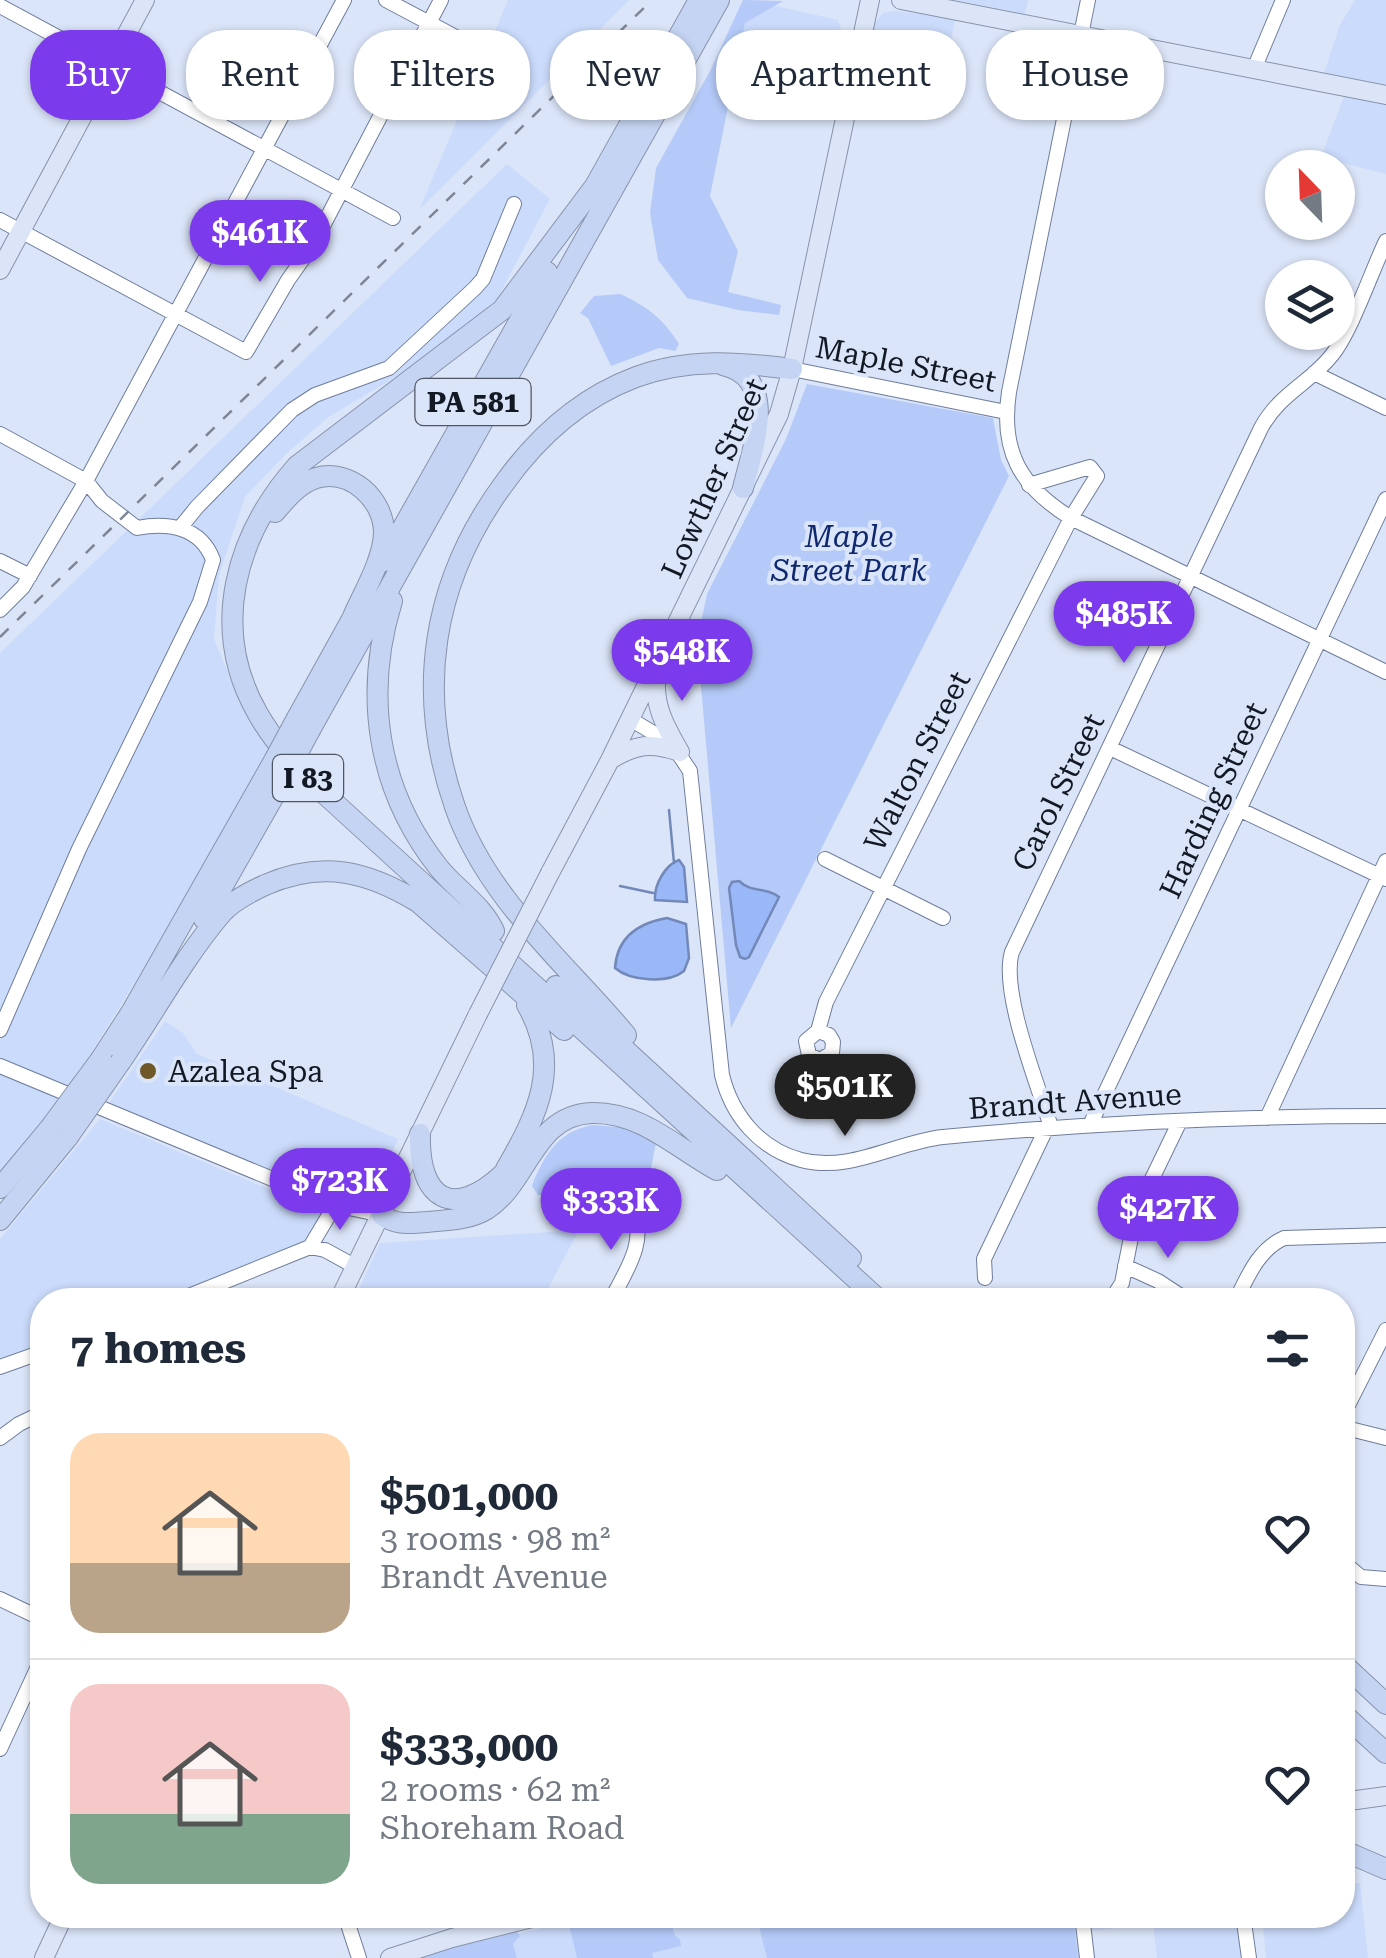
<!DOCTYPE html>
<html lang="en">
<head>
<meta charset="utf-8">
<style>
	:root { --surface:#fff; --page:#f2f2f3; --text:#1f2937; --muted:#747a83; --line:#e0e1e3; --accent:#7c3aed }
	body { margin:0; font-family:"Roboto Serif",serif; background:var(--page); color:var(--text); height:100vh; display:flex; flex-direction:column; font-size:38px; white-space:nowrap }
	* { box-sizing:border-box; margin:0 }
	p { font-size:32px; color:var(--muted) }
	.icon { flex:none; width:55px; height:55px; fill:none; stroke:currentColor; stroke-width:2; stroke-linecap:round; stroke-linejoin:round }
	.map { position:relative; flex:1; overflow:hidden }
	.drawer { position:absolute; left:30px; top:1288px; width:1325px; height:640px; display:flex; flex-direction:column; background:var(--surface); border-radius:40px; box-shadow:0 2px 8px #0004 }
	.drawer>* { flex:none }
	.hud { position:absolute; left:30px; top:30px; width:1328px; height:90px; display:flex; gap:20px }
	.needle { width:65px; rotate:337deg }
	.tools { position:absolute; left:1265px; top:150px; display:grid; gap:20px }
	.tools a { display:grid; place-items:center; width:90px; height:90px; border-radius:50%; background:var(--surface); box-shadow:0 2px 8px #0004; font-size:50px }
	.price { position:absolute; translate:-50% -85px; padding:0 22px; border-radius:35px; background:var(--accent); color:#fff; font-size:32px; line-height:65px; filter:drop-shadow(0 2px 5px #0008) }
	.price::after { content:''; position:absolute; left:50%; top:60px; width:30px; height:22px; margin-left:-15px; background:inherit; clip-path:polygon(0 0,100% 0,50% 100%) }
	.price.current { background:#222; color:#fff }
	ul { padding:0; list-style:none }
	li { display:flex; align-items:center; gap:30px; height:250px; padding:0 40px }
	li+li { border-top:2px solid var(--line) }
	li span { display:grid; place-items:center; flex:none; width:280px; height:200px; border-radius:30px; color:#555 }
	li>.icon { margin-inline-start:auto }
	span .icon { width:120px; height:120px; fill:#fffc; stroke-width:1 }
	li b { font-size:42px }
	h2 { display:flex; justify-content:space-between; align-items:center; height:120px; padding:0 40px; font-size:42px }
	.pill { padding:0 35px; border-radius:40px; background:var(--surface); box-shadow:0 2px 8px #0004; font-size:35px; line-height:90px }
	.pill.current { background:var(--accent); color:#fff }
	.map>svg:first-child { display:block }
	.built { fill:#cbdbfb }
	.green { fill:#b5caf8 }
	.water { fill:#9ab8f8; stroke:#7288b8; stroke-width:2.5 }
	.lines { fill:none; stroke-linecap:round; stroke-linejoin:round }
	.stream { stroke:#7288b8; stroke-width:2.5 }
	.minor-casing { stroke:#6f7d9b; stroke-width:16 }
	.major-casing { stroke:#8793ab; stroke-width:20 }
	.highway-casing { stroke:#8793ab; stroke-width:22 }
	.minor { stroke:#fff; stroke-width:14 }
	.major { stroke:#dce5f8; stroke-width:18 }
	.highway { stroke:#c5d4f3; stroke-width:20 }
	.rail { stroke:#7e8696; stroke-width:2.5; stroke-dasharray:12 12; stroke-linecap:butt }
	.major-bridge-casing { stroke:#8793ab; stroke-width:20; stroke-linecap:butt }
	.highway-bridge-casing { stroke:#8793ab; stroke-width:22; stroke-linecap:butt }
	.major-bridge { stroke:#dce5f8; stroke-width:18 }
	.highway-bridge { stroke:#c5d4f3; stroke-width:20 }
	.poi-dot { fill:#6f5929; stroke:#dbe5f9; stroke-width:4 }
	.labels { text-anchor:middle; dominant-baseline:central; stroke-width:8; stroke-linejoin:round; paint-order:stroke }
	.shield { fill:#dbe5f9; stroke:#4f5664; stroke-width:2.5 }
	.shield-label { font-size:28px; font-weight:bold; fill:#131924 }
	.street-label { font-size:30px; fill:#131924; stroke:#dbe5f9 }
	.park-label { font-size:30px; font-style:italic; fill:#0f286f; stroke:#dbe5f9 }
	.poi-label { font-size:30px; fill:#131924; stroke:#dbe5f9; text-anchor:start }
</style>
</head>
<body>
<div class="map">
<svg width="1386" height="1958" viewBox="0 0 1386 1958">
	<rect width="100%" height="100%" fill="#dbe5f9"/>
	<path class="built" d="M508 0H629L419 210Z
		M750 0 838 20 841 30 827 98 734 75Z
		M955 0H1028L1025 14Z
		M1355 0H1386V85L1324 73 1340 25Z
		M895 11 955 18 939 111 859 93 873 25 883 13Z
		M1344 96 1386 104V174L1321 157Z
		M507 164 550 199 497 299 422 361 327 418 287 453 245 497 219 575 214 639 240 701 269 750 143 969 78 1074 35 1133 0 1171V653Z
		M165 1021 183 1033 197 1054 398 1139 371 1199 344 1200 109 1103Z
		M100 1119 324 1212 303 1246 162 1300H42V1345L0 1361V1239Z
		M579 1230 542 1300H354L380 1243Z
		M1360 1883 1368 1958H1266L1262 1915H1342L1343 1885Z
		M589 1915H1076L1081 1958H429Z
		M1089 1915H1236L1242 1958H1157L1153 1924 1091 1931Z"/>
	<path class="green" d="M743 0 783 1 745 23 710 196 738 251 728 292 781 305 779 315 738 310 687 298 658 260 650 213 656 168 710 71Z
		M620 294C645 305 664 319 679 344L675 351 659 348 611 366 588 318 580 313 594 296Z
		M807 384 993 418 1001 460 1009 476 731 1028 697 641 707 594 786 439Z
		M593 1125 628 1128 656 1143 651 1168 639 1176 599 1178 580 1192 570 1195H538L532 1186 534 1180C547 1151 560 1131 593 1125Z
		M586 1915H669L675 1936 680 1939 681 1946 652 1953 653 1958H577L569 1925H563L560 1920Z
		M748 1915H1073L1078 1958H767L757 1919 749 1920Z
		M516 1930 520 1936 513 1944 517 1958H416Z"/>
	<path class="water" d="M679 860 684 867 687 902 655 900C654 885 665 865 679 860Z
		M739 881C751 893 768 887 779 897L749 957 745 959 740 957 736 945 729 888 732 882Z
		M667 918 686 924 689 958 684 971C668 984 630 981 615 968 617 938 638 923 667 918Z"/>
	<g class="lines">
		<path class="stream" d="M669 810 674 863
			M620 886 653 893"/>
		<g class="minor-casing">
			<path id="minor" d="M386 0 482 51
				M1088 0 1009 392C1000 452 1021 487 1071 518L1386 672
				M0 6 393 218
				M1254 69 1283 0
				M0 220 246 352 288 280 314 243 441 0
				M792 369 1006 412
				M1314 373 1386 408
				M0 434 86 481 102 501 137 528C168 522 201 527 213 560L200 602 79 849 0 1030
				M180 528 197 507 292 410 315 395 389 368 475 288 483 279 514 204
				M0 561 30 576
				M0 610 23 587 86 481 344 0
				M630 719 672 744 690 771 722 1075C732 1116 760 1149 801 1160 850 1173 896 1142 943 1137 1090 1123 1238 1116 1386 1116
				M1110 748 1386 879
				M825 859 943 918
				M818 1031 829 1035 833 1042 832 1053 820 1060 809 1055 806 1041 818 1031 826 1002 1071 518 1097 476 1090 467 1029 485
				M0 1066 335 1205 382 1215
				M1267 1118 1386 861
				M1090 1125 1386 499
				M1051 1127C1038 1085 1000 991 1012 952L1261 428C1280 393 1309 384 1332 355 1351 332 1372 270 1386 241
				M310 1247 325 1250 356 1267
				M1125 1266 1158 1281 1187 1300
				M985 1278 984 1259 1047 1127
				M179 1300 310 1247 335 1205
				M611 1300C627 1269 647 1242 633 1207
				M1111 1300 1122 1283 1136 1212 1180 1121
				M1236 1300C1248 1276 1258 1250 1284 1238L1386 1235
				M0 1367 42 1352
				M1342 1417 1386 1330
				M1342 1427 1386 1438
				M0 1438 19 1424 42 1413
				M1342 1561 1361 1577 1386 1579
				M0 1599 42 1619
				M0 1749 42 1658
				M345 1915 359 1958
				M1082 1915 1087 1958
				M1243 1915 1249 1958"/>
		</g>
		<g class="major-casing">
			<path id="major" d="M901 0 1386 95
				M0 270 145 0
				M657 673C652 703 665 726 680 752
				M610 760C636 744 651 742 680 752
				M550 873 610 760 779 414 792 369 870 0
				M339 1300 478 1014
				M1342 1802 1386 1796
				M44 1958 64 1915
				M390 1958 452 1938 544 1915"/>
		</g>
		<g class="highway-casing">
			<path id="highway" d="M595 186 502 310 297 466C235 536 209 629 258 714 274 742 295 764 316 786L879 1300
				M590 195 699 0
				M723 365C780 378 752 450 743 488
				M275 512C286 499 298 484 316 478 350 468 384 499 384 533 383 561 363 593 352 619
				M384 561 547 272
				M392 601C363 695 377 790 439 868 456 889 483 906 494 931
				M297 718 358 608
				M311 728 719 0
				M204 919 287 773
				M556 986 851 1258
				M626 1035C565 962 487 899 455 807 415 692 432 582 503 485 537 437 580 398 636 377 688 358 738 362 792 369
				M101 1059 132 1011 275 759
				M121 1061C154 1013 183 959 221 914 232 901 250 892 265 885 322 860 367 871 418 902L564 1030
				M420 1134C418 1199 453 1221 503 1174
				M506 1169C538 1114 562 1065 527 1005
				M0 1188 50 1128
				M382 1215C397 1226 410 1223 427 1222 447 1220 469 1220 487 1209 529 1182 533 1115 592 1113 642 1112 676 1148 717 1170
				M0 1220 68 1137
				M1342 1663 1386 1704
				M1342 1713 1386 1753
				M1342 1850 1386 1869"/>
		</g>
		<use href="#minor" class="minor"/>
		<use href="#major" class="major"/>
		<use href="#highway" class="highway"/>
		<path class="rail" d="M0 637 652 0"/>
		<g class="major-bridge-casing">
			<path id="major-bridge" d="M478 1014 550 873"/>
		</g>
		<g class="highway-bridge-casing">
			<path id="highway-bridge" d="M275 759 297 718
				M287 773 311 728
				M50 1128 101 1059
				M68 1137 121 1061"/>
		</g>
		<use href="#major-bridge" class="major-bridge"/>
		<use href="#highway-bridge" class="highway-bridge"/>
	</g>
	<circle class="poi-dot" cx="148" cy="1071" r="10"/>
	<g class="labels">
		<g class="shield">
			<rect x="415.5" y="379" width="115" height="46" rx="8"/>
			<rect x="273" y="755" width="70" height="46" rx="8"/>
		</g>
		<g class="shield-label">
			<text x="473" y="402">PA 581</text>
			<text x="308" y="778">I 83</text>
		</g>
		<g class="street-label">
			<text transform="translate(906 364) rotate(11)">Maple Street</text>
			<text transform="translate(714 478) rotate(-66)">Lowther Street</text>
			<text transform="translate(917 761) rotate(-63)">Walton Street</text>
			<text transform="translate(1058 792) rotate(-64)">Carol Street</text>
			<text transform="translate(1213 800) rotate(-65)">Harding Street</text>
			<text transform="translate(1075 1101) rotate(-4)">Brandt Avenue</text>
		</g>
		<g class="park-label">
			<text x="849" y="536">Maple<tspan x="849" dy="34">Street Park</tspan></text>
		</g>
		<g class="poi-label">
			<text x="168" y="1071">Azalea Spa</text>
		</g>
	</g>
</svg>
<div class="tools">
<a><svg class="needle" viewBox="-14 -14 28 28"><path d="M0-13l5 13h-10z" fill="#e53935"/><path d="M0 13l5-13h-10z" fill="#747a83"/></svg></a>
<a><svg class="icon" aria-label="layers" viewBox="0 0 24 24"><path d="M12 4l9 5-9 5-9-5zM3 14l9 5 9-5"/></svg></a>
</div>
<b class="price" style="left:260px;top:285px">$461K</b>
<b class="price" style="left:1124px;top:666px">$485K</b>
<b class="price" style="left:682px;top:704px">$548K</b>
<b class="price current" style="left:845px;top:1139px">$501K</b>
<b class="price" style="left:340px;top:1233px">$723K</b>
<b class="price" style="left:611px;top:1253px">$333K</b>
<b class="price" style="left:1168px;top:1261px">$427K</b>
<div class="hud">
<a class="pill current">Buy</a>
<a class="pill">Rent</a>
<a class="pill">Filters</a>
<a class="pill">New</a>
<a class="pill">Apartment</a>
<a class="pill">House</a>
</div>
<section class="drawer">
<h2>7 homes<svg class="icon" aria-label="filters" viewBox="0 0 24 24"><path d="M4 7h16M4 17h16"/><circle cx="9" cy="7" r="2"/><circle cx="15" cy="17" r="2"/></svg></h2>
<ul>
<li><span style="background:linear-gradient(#ffd9b3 65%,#b9a48a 0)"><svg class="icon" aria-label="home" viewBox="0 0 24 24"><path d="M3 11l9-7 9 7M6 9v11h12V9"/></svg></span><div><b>$501,000</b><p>3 rooms · 98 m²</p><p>Brandt Avenue</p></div><svg class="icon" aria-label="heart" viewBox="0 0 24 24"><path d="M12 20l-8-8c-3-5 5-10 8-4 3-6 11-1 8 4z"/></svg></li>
<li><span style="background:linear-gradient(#f6c9c9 65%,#7fa58c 0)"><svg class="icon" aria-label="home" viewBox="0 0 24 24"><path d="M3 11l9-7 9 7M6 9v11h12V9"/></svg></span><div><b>$333,000</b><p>2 rooms · 62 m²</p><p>Shoreham Road</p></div><svg class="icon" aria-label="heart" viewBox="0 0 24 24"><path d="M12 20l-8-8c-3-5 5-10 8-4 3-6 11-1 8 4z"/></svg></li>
</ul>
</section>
</div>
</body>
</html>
